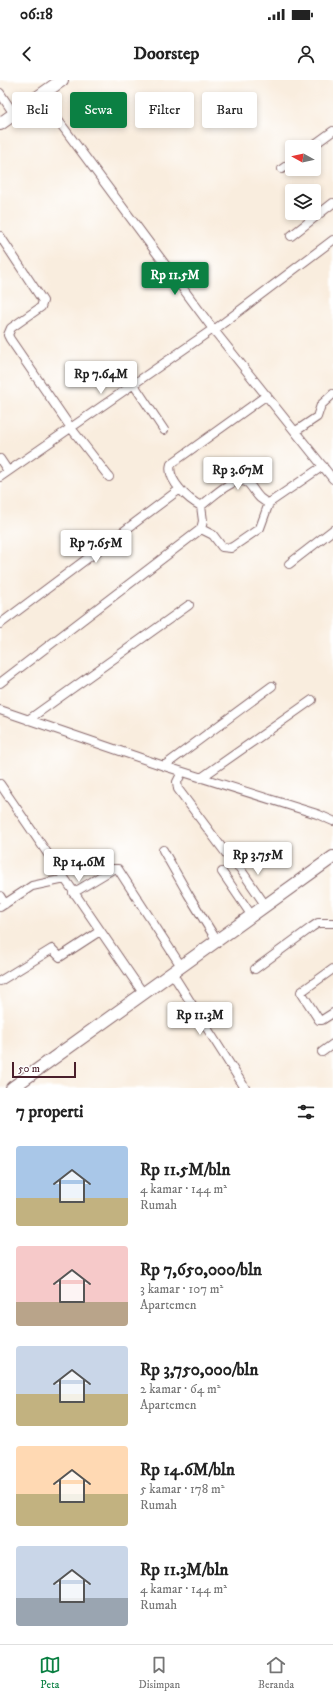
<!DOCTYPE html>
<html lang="id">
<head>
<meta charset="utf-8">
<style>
	:root { --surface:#fff; --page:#f6f6f6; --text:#222; --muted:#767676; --line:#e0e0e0; --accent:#0b8043 }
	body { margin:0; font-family:"IM FELL DW Pica",serif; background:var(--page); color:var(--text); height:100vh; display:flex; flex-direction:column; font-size:15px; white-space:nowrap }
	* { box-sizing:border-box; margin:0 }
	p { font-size:13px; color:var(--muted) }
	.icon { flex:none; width:22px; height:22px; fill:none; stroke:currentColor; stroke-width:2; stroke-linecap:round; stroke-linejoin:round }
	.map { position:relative; height:1008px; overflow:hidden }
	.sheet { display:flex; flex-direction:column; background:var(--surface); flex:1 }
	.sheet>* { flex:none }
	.guide { position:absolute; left:12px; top:12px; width:309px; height:36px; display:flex; gap:8px }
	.needle { width:26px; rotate:278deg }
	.buttons { position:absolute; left:285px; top:60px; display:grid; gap:8px }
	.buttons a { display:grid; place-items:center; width:36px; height:36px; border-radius:4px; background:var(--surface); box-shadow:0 2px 6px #0003; font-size:20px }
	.scale { position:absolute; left:12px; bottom:10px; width:64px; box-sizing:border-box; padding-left:4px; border:2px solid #4a1f2b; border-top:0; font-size:11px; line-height:14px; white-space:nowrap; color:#4a1f2b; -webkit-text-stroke:3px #fff; paint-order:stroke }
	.price { position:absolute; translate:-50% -34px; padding:0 9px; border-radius:4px; background:#fff; color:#222; font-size:13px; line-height:26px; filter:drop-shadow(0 1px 2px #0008) }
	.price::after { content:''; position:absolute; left:50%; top:24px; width:12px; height:9px; margin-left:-6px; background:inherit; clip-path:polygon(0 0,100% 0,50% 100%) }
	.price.on { background:var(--accent); color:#fff }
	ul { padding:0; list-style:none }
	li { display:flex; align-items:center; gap:12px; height:100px; padding:0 16px }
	li span { display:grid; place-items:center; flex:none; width:112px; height:80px; border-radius:4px; color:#555 }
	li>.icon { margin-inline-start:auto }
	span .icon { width:48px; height:48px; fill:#fffc; stroke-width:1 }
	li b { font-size:17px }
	h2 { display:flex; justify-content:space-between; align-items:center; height:48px; padding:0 16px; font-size:17px }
	.pill { padding:0 14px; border-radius:4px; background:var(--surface); box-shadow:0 2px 6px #0003; font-size:14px; line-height:36px }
	.pill.on { background:var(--accent); color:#fff }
	.status { display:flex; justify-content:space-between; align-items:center; height:28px; padding:0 20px; background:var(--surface); direction:ltr }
	.status svg { height:11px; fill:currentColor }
	header { display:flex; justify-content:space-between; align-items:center; height:52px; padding:0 16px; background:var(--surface); font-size:18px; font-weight:700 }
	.tab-bar { display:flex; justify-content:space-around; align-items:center; height:56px; border-top:1px solid var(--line); background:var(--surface); font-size:11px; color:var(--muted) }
	.tab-bar a { display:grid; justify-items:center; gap:2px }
	.tab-bar .on { color:var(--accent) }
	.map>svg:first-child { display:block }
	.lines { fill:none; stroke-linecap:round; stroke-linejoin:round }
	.street-casing { stroke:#87676a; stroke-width:10 }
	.secondary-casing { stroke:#87676a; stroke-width:14 }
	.street { stroke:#fff; stroke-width:8 }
	.secondary { stroke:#fff; stroke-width:12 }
</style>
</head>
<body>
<div class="status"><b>06:18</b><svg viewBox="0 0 49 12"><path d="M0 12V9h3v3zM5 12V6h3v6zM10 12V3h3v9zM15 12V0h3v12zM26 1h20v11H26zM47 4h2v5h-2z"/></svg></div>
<header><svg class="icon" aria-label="back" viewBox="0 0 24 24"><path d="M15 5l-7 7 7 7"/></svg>Doorstep<svg class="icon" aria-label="person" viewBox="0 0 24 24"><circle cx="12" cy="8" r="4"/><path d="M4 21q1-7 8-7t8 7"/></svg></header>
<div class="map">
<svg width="333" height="1008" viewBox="0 0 333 1008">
	<rect width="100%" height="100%" fill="#fff"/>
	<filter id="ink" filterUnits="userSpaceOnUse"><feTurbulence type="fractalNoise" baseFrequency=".025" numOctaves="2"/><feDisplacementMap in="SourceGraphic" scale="8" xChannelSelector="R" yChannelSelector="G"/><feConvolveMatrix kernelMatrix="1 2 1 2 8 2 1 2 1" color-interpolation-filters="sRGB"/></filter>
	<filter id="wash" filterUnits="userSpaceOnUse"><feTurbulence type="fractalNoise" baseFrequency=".012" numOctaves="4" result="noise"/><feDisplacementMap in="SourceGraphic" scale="16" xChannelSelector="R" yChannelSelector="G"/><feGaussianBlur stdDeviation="0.9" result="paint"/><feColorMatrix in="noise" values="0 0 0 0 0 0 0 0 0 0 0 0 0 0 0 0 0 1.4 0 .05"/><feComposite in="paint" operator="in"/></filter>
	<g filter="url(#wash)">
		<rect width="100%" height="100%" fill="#f9edde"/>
	</g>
	<g filter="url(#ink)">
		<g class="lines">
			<g class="street-casing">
				<path id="street" d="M0 13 14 34
					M40 16 213 249 333 399
					M311 67 333 51
					M282 89 292 82
					M0 156 43 221 41 227 11 248 8 255 10 259 71 348 109 397
					M291 156 333 123
					M214 250 333 160
					M134 305 164 350
					M267 315 171 384C166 400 189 420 201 426L203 441 201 449 213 455 222 467 231 468 260 448 269 423 323 386
					M296 351 317 337 321 325 333 314
					M0 379 8 391
					M0 397 213 249
					M201 426C211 418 237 392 249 404 256 412 258 420 269 423
					M289 484 333 450
					M0 544 180 409
					M0 603 201 449
					M0 630 164 686 317 734 333 741
					M28 640 189 525
					M164 686 272 606
					M182 692 177 702 178 709 234 784 239 787 266 826
					M201 698 312 620
					M0 704 143 913
					M163 770 188 814 217 861
					M222 792 252 836
					M73 813 113 789H118L181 886
					M0 816 5 824
					M0 827 32 806 65 799
					M255 889 312 847 318 843H333
					M333 889 301 912 319 940H322L333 933
					M172 893 245 1008
					M0 901 52 869 60 877 100 851
					M322 972 333 964"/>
			</g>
			<g class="secondary-casing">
				<path id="secondary" d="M0 44 62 0
					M12 1008 333 777"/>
			</g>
			<use href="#street" class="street"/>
			<use href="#secondary" class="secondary"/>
		</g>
	</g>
</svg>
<div class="buttons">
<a><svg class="needle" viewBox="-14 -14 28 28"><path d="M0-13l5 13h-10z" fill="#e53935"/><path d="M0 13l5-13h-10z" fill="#767676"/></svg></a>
<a><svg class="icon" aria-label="layers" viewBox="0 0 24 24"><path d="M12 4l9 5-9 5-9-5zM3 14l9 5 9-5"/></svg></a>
</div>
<div class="scale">50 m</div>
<b class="price on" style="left:175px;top:216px">Rp 11.5M</b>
<b class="price" style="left:101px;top:315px">Rp 7.64M</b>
<b class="price" style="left:238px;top:411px">Rp 3.67M</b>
<b class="price" style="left:96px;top:484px">Rp 7.65M</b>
<b class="price" style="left:258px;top:796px">Rp 3.75M</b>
<b class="price" style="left:79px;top:803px">Rp 14.6M</b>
<b class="price" style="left:200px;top:956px">Rp 11.3M</b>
<div class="guide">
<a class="pill">Beli</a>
<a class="pill on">Sewa</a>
<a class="pill">Filter</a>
<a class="pill">Baru</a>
</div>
</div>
<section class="sheet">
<h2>7 properti<svg class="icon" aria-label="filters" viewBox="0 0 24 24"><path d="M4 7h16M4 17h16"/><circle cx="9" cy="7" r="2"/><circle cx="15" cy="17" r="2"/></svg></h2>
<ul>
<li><span style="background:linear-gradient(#a9c7e8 65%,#c2b280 0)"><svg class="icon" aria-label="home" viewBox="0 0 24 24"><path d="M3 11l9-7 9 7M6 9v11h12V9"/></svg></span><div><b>Rp 11.5M/bln</b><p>4 kamar · 144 m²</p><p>Rumah</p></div></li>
<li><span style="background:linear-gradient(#f6c9c9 70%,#b9a48a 0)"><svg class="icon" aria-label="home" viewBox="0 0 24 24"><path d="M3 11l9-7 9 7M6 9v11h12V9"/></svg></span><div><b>Rp 7,650,000/bln</b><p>3 kamar · 107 m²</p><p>Apartemen</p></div></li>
<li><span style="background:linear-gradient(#c9d6e8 60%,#c2b280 0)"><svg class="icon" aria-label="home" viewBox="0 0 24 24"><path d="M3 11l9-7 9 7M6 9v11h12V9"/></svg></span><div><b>Rp 3,750,000/bln</b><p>2 kamar · 64 m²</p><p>Apartemen</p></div></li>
<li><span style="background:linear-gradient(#ffd9b3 60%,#c2b280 0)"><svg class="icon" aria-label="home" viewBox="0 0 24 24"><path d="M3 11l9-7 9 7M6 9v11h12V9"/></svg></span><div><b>Rp 14.6M/bln</b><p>5 kamar · 178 m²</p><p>Rumah</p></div></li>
<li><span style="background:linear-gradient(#c9d6e8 65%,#9aa5b1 0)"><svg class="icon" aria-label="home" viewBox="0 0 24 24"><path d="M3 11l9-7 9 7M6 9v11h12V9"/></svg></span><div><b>Rp 11.3M/bln</b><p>4 kamar · 144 m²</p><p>Rumah</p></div></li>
</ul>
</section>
<nav class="tab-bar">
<a class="on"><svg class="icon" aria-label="map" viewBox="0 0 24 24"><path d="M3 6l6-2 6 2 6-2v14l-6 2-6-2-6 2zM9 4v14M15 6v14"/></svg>Peta</a>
<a><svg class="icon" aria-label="saved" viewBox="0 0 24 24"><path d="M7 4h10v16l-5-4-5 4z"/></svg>Disimpan</a>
<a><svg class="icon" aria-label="home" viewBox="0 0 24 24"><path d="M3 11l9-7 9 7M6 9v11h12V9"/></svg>Beranda</a>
</nav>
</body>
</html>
